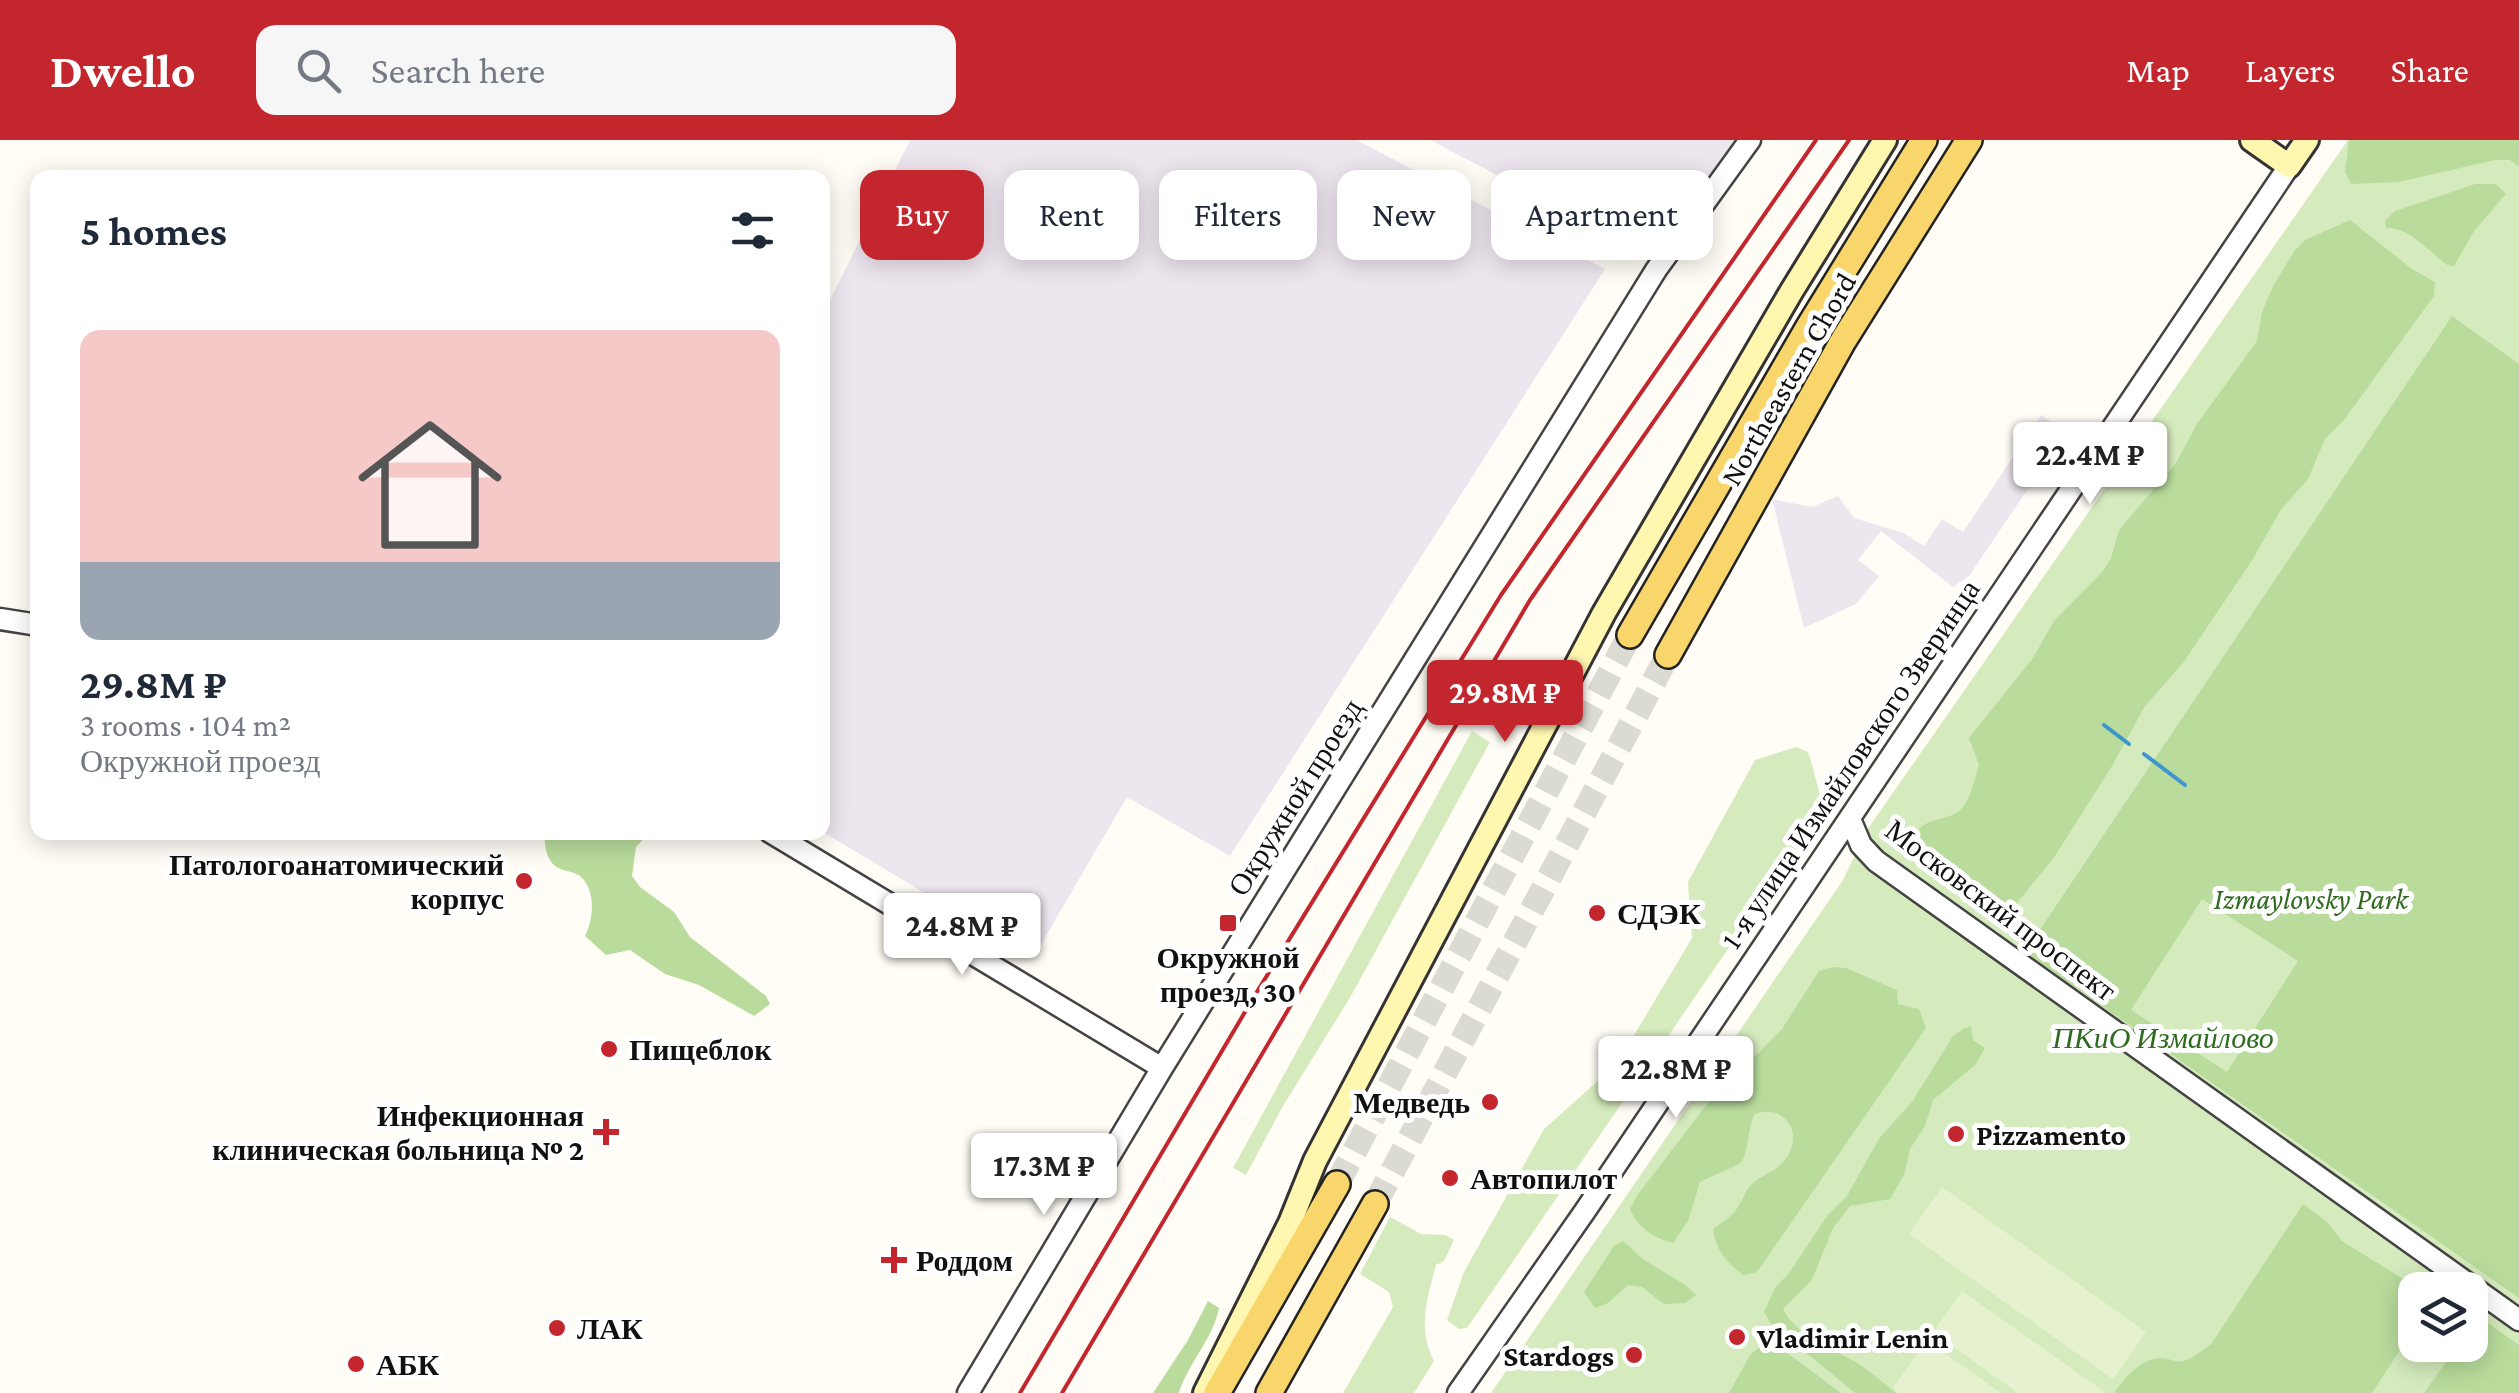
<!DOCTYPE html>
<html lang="en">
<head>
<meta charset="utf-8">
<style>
	:root { --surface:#fff; --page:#f6f6f7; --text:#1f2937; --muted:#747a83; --accent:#c4262e }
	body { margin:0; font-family:"Crimson Pro",serif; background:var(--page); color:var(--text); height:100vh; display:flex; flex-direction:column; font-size:38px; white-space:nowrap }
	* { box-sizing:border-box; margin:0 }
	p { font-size:32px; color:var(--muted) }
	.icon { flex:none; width:55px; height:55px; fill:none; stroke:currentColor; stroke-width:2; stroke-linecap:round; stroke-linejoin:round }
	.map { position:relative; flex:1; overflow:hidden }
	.panel { position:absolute; left:30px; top:30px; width:800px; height:670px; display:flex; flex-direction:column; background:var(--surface); border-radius:20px; box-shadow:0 5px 25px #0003 }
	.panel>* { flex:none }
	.top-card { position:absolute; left:860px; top:30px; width:950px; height:90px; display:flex; gap:20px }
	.controls { position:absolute; left:2398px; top:1132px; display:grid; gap:20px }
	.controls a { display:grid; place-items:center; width:90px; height:90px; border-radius:20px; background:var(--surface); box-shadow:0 5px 25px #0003; font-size:50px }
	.price { position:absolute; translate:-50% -85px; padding:0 22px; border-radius:10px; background:#fff; color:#222; font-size:32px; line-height:65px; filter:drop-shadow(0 2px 5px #0008) }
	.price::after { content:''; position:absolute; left:50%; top:60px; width:30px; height:22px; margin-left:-15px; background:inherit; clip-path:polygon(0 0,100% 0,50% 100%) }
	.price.active { background:var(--accent); color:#fff }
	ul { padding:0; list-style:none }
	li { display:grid; align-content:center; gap:20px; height:530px; padding:0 50px }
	li span { display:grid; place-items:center; height:310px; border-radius:20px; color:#555 }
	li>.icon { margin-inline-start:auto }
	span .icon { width:180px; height:180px; fill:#fffc; stroke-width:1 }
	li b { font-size:42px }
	h2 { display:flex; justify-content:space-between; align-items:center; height:120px; padding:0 50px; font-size:42px }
	.tag { padding:0 35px; border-radius:20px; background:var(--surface); box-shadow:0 5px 25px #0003; font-size:35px; line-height:90px }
	.tag.active { background:var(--accent); color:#fff }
	header { display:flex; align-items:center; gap:60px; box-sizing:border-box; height:140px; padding:0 50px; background:var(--accent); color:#fff }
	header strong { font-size:48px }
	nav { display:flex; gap:55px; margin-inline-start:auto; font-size:35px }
	.search { width:700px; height:90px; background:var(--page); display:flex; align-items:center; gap:25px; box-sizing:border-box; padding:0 35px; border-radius:20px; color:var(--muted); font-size:38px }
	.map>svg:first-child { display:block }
	.industrial { fill:#eee6ef }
	.green { fill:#d5ebbd; fill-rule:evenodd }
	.forest { fill:#b9dc9c; fill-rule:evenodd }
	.pitch { fill:#e6f2cf }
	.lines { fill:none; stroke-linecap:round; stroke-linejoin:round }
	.stream { stroke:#3f96cf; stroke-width:4 }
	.primary-tunnel { stroke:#dbdad3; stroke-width:25; stroke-dasharray:25 12; stroke-linecap:butt }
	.tertiary-casing { stroke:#444; stroke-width:25 }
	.secondary-casing { stroke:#333; stroke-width:28 }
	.primary-casing { stroke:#222; stroke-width:30 }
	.tertiary { stroke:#fff; stroke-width:20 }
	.secondary { stroke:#fff6b0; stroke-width:22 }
	.primary { stroke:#f9d66b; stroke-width:25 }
	.rail { stroke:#c4262e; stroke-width:4 }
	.poi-dot { fill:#c4262e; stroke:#fff; stroke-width:4 }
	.labels { text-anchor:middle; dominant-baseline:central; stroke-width:10; stroke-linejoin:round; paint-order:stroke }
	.street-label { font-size:30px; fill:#111; stroke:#fff }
	.poi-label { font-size:30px; font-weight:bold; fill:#111; stroke:#fff; text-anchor:start }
	.park-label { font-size:30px; font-style:italic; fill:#2f6b1f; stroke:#fff }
</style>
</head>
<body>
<header>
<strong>Dwello</strong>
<div class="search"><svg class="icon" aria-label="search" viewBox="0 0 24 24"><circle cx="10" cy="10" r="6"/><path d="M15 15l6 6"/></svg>Search here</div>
<nav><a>Map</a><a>Layers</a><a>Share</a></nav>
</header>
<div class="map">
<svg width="2519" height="1253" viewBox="0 0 2519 1253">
	<rect width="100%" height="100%" fill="#fffdf5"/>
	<path class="industrial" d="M910 0H1356L1605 129 1230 716 1127 657 1033 818 823 692V174Z
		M1430 0H1738L1654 117Z
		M2041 275 2054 284 2055 309 1969 436 1953 447 1881 391 1858 420 1879 436 1856 464 1804 488 1772 359 1812 367 1838 356 1854 378 1904 393 1924 406 1942 379 1963 392Z"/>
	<path class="green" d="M2348 0H2519V1253H1491L1843 740 1867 690ZM2415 1150H2470V1205H2415Z
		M1472 591 1490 602 1351 856 1283 966 1246 1035 1233 1028Z
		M1796 607 1808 612 1810 618 1823 666 1821 674 1467 1188 1459 1189 1447 1180 1464 1132 1544 989 1617 924 1692 798 1688 742 1755 620Z
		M1390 1077 1421 1094 1445 1095 1454 1100 1444 1121 1436 1125C1427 1159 1417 1189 1434 1221L1414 1253H1343L1393 1167 1389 1152 1360 1134Z"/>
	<path class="forest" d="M2349 0H2519V27L2510 20H2495L2399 42 2351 44 2345 32Z
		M2475 44H2496L2506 54 2474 91 2454 126 2447 125C2430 112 2408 86 2386 88L2385 81 2395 71Z
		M2350 80 2412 129 2435 142 2434 156 2344 280 2325 299 2308 339 2280 371 2253 419 2183 523 2145 566 2112 626 2055 716 2013 768 1999 766 1966 738 1929 716 1918 690C1930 678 1940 681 1954 674 1970 667 1974 640 1979 625L1969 598 2033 518 2054 481 2104 430 2111 418 2119 390 2176 323 2197 284 2257 201 2262 172 2273 146 2295 110 2305 100Z
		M2452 176 2519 224V1158L2025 812ZM2202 759 2298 821 2227 932 2131 870Z
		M544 693H649L636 707 632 736 640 747 674 772 690 797 766 856 770 864 754 876 699 845 665 834 630 810 606 815 585 796C594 779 596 749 580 736 571 730 560 732 552 723 545 714 545 703 544 693Z
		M1833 827 1846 828 1897 850 1898 864 1919 869 1926 888 1757 1132 1743 1135C1727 1123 1716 1110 1713 1090 1720 1082 1731 1078 1736 1070 1743 1061 1744 1051 1753 1043 1760 1036 1771 1033 1779 1026 1793 1015 1800 991 1784 978 1775 970 1766 971 1755 974 1747 987 1749 1015 1740 1023 1735 1027 1709 1037 1700 1042L1688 1081 1673 1103C1654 1098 1638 1088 1630 1069L1636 1057 1704 968 1782 889 1819 831Z
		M1971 887 1973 900 1985 908 1975 925 1933 960 1925 986 1910 1009 1904 1035 1890 1059 1850 1066 1833 1088 1812 1140 1783 1169C1797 1197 1833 1208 1859 1224 1872 1233 1884 1243 1896 1253H1855L1771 1184 1764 1172 1775 1148 1789 1133 1827 1076 1847 1056 1880 997 1912 962 1953 896 1964 888Z
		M2303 1064 2327 1082 2342 1101 2421 1150H2415V1187L2372 1253H2114C2124 1239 2140 1219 2159 1218 2169 1217 2173 1223 2183 1221 2194 1218 2203 1210 2212 1203Z
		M1623 1101 1644 1120 1684 1144 1696 1155 1685 1163 1664 1164 1642 1147 1628 1145 1608 1163 1595 1168 1584 1152 1614 1106Z
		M1208 1161 1219 1168C1213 1199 1188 1223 1179 1253H1153L1188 1200Z
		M2478 1176 2519 1205V1253H2424L2458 1205H2470V1188Z
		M1767 1201 1774 1203 1841 1253H1729L1750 1215Z"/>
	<path class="pitch" d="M1942 1047 2146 1192 2113 1239 1909 1094Z
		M1962 1151 2106 1253H2018L1933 1192Z
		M1927 1201 2001 1253H1900L1893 1248Z"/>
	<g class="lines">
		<path class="stream" d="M2104 585 2129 604
			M2144 614 2185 645"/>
		<path class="primary-tunnel" d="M1337 1044 1630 495
			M1375 1064 1668 515"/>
		<g class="tertiary-casing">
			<path id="tertiary" d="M0 479 38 485
				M1850 679 1861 705 1876 721 2519 1180
				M770 692 1162 928
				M968 1253 1162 928 1656 130 1750 0
				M1458 1253 1585 1071 2289 26"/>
		</g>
		<g class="secondary-casing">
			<path id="secondary" d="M2252 0 2289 26 2307 0
				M1205 1253 1290 1083 1315 1021 1604 473 1791 152 1885 0"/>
		</g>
		<g class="primary-casing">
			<path id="primary" d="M1630 495 1810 185 1924 0
				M1668 515 1843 201 1969 0
				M1217 1253 1337 1044
				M1269 1253 1375 1064"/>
		</g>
		<use href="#tertiary" class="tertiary"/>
		<use href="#secondary" class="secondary"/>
		<use href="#primary" class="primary"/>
		<path class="rail" d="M1020 1253 1255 855 1501 455 1816 0
			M1062 1253 1530 460 1849 0"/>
	</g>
	<g class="poi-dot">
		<circle cx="524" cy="741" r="10"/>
		<circle cx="1597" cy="773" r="10"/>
		<rect x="1218" y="773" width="20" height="20" rx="5"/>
		<circle cx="609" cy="909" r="10"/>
		<circle cx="1490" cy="962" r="10"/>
		<path d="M601 977h10v10h10v10h-10v10h-10v-10h-10v-10h10z"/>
		<circle cx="1956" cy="994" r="10"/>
		<circle cx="1450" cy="1038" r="10"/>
		<path d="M889 1105h10v10h10v10h-10v10h-10v-10h-10v-10h10z"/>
		<circle cx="557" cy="1188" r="10"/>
		<circle cx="1737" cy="1197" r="10"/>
		<circle cx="1634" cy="1215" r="10"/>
		<circle cx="356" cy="1224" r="10"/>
	</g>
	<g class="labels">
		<g class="street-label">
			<text transform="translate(1788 239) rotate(-60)">Northeastern Chord</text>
			<text transform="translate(1850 624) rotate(-56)">1-я улица Измайловского Зверинца</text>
			<text transform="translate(1295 657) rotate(-58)">Окружной проезд</text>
			<text transform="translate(2001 770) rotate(37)">Московский проспект</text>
		</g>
		<g class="poi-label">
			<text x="504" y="724" text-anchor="end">Патологоанатомический<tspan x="504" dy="34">корпус</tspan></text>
			<text x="1617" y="773">СДЭК</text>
			<text x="1228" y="817" text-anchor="middle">Окружной<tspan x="1228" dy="34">проезд, 30</tspan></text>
			<text x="629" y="909">Пищеблок</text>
			<text x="1470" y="962" text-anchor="end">Медведь</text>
			<text x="584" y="975" text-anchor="end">Инфекционная<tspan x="584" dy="34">клиническая больница № 2</tspan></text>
			<text x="1976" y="994">Pizzamento</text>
			<text x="1470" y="1038">Автопилот</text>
			<text x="916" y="1120">Роддом</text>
			<text x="577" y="1188">ЛАК</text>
			<text x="1757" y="1197">Vladimir Lenin</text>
			<text x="1614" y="1215" text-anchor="end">Stardogs</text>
			<text x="376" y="1224">АБК</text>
		</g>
		<g class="park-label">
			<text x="2311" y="758">Izmaylovsky Park</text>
			<text x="2163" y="897">ПКиО Измайлово</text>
		</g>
	</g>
</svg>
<div class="controls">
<a><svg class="icon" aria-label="layers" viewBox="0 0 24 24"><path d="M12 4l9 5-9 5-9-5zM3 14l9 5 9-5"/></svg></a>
</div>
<b class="price" style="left:2090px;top:367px">22.4M ₽</b>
<b class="price active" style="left:1505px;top:605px">29.8M ₽</b>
<b class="price" style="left:962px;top:838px">24.8M ₽</b>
<b class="price" style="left:1676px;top:981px">22.8M ₽</b>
<b class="price" style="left:1044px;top:1078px">17.3M ₽</b>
<div class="top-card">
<a class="tag active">Buy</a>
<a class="tag">Rent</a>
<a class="tag">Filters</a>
<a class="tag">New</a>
<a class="tag">Apartment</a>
</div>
<section class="panel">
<h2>5 homes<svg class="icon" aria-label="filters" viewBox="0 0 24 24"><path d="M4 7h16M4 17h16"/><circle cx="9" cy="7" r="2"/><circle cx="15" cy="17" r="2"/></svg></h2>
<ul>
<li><span style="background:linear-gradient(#f6c9c9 75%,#9aa5b1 0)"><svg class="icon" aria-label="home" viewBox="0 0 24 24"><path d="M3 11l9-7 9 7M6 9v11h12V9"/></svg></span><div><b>29.8M ₽</b><p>3 rooms · 104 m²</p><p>Окружной проезд</p></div></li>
</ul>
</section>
</div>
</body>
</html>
